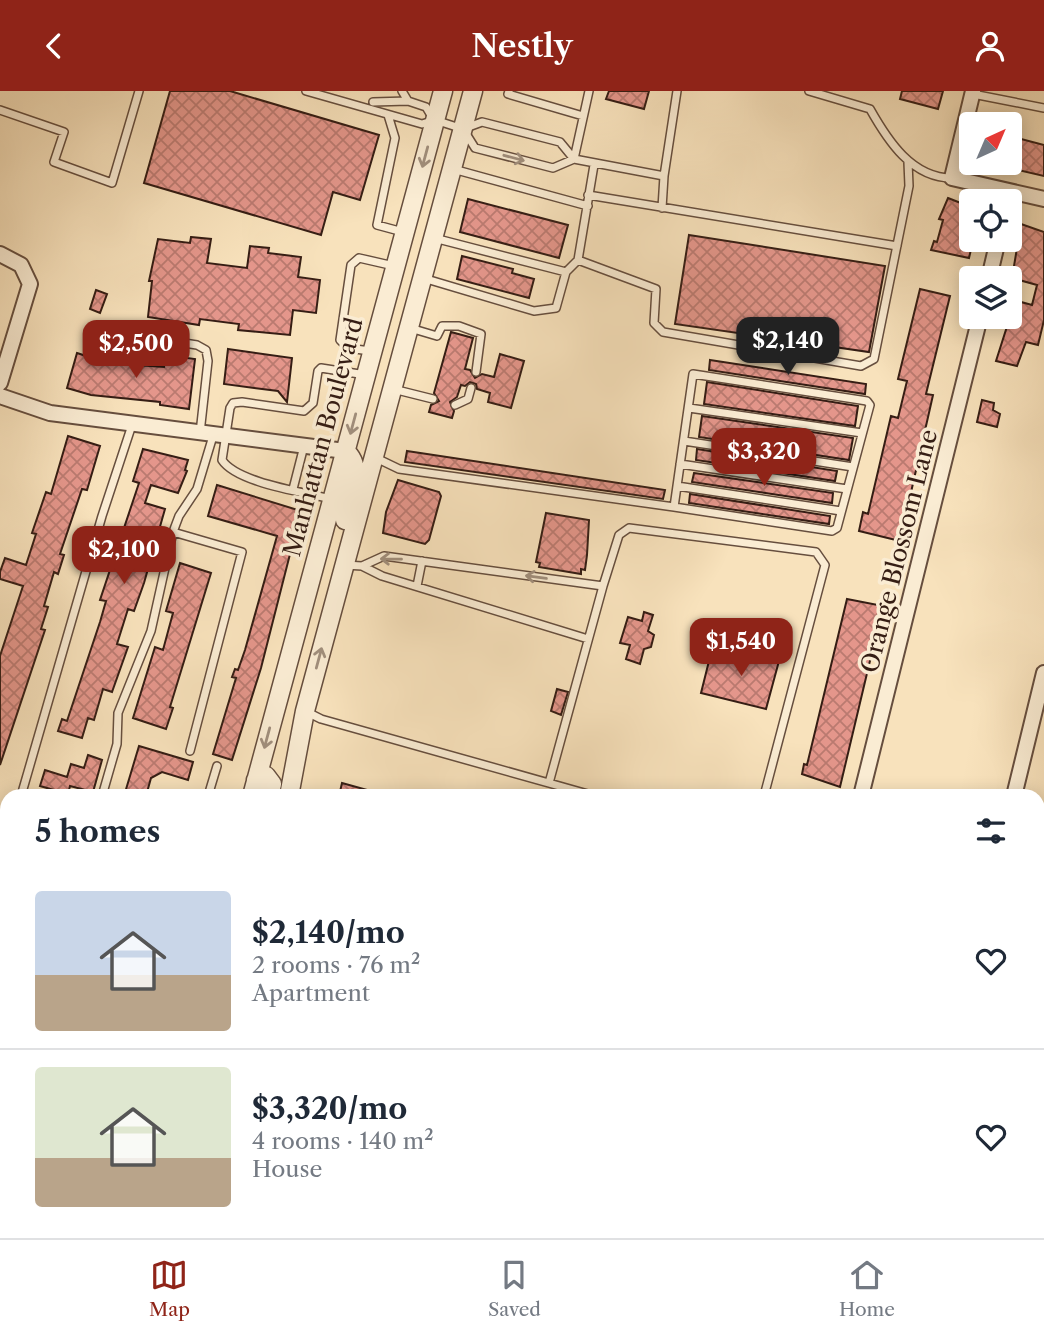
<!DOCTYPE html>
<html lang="en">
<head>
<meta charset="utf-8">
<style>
	:root { --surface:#fff; --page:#f2f2f3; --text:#1f2937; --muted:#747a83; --line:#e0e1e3; --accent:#8f2418 }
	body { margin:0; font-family:"Libre Caslon Text",serif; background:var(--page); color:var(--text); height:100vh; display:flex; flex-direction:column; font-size:26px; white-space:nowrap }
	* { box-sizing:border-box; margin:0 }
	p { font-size:23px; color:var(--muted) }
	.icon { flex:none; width:38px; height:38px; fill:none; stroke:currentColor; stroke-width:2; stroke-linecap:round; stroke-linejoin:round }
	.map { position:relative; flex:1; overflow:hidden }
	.side { position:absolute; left:0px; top:698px; width:1045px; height:450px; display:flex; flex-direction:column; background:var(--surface); border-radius:21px 21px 0 0; box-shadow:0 4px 18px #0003 }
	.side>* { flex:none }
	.needle { width:46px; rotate:44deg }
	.controls { position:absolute; left:959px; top:21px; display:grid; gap:14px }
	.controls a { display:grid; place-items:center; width:63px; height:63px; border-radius:7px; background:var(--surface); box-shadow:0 4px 18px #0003; font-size:35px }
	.price { position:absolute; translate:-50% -60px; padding:0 16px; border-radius:14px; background:var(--accent); color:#fff; font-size:23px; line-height:46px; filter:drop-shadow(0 2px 4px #0008) }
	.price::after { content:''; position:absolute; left:50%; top:42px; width:21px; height:16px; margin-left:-10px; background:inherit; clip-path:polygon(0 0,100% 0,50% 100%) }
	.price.selected { background:#222; color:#fff }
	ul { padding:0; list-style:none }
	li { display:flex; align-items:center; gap:21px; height:175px; padding:0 35px }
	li+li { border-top:2px solid var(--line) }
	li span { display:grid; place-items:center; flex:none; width:196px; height:140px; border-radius:7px; color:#555 }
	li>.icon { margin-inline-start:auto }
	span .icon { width:84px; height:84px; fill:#fffc; stroke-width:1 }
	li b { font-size:30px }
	h2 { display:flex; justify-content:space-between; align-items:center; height:84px; padding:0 35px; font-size:30px }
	header { display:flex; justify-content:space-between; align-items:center; height:91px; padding:0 35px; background:var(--accent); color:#fff; font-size:32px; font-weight:600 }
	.menu { display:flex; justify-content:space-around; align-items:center; height:98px; border-top:2px solid var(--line); background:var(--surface); font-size:19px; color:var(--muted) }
	.menu a { display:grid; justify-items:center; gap:4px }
	.menu .selected { color:var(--accent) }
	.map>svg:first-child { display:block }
	.grass { fill:url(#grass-dots); stroke:#7a7052; stroke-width:2 }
	.building { fill:url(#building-cross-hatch); stroke:#351d14; stroke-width:2 }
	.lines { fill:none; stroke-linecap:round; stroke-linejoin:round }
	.service-casing { stroke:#664e3e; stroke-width:10 }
	.minor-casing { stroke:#664e3e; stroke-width:18 }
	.tertiary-casing { stroke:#664e3e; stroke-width:21 }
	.service { stroke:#faecd3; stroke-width:7 }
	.minor { stroke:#faecd3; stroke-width:14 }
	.tertiary { stroke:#faecd3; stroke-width:18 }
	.oneway { stroke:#a18f7d }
	.labels { text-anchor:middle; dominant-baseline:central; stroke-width:7; stroke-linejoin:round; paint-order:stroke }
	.street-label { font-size:24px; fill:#351d14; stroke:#faecd3 }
</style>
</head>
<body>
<header><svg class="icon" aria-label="back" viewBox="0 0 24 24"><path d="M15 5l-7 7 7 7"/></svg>Nestly<svg class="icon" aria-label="person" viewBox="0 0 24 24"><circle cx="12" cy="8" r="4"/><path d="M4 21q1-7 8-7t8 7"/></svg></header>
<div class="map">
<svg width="1044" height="1147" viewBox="0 0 1044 1147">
	<defs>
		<pattern id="grass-dots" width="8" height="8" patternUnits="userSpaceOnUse" patternTransform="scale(1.75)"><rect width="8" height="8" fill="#bec38f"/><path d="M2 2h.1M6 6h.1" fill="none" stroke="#a4a77a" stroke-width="1.8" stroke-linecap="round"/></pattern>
		<pattern id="building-cross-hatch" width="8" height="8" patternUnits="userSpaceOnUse" patternTransform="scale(1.75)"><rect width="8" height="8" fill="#e4968b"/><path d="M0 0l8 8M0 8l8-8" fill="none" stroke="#ba7a70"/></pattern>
	</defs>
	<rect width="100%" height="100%" fill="#f8e2bc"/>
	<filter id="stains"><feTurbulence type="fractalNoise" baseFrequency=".00286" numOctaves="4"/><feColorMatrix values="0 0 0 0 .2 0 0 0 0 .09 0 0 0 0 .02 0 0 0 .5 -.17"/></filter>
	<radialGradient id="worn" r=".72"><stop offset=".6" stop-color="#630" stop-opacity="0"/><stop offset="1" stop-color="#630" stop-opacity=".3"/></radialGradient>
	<path class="grass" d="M1044 872V1007L1038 1031V897Z"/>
	<path class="building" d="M170 0H230L379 44 360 109 333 101 321 144 144 92Z
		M609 0H649L644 18 606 8Z
		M902 0H943L938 18 900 8Z
		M1012 39 1021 41V48L1044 54V85L1010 77Z
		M948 107 971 116 973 150 969 167 931 159 934 150 937 151 943 129 939 128Z
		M468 108 568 134 559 167 460 141Z
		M1021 133 1044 141V229L1038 254 1026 251 1017 275 996 270 1010 226V208L1032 214 1037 194 1012 187Z
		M689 144 885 175 869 261 675 233Z
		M191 146 211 148 207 172 247 177 250 155 269 157 268 162 301 166 298 186 320 189 316 222 293 219 290 244 238 239 239 233 200 228 199 234 148 226 152 190H149L158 148 190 152Z
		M462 165 513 178 512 182 534 188 529 207 457 188Z
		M920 198 950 205 926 303 933 304 900 450 859 440 863 421 868 423 891 325 898 327 907 290 898 288Z
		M96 199 107 203 100 222 90 218Z
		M451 241 473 247 465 278 470 279 475 287 482 283 494 286 500 263 524 270 511 317 488 311 490 302 477 298 476 293 470 291 465 295 461 294 457 306 450 311 454 320 452 327 429 321 431 314 439 310 434 302Z
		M228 258 292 267 287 311 278 300 224 293Z
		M77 262 108 272 164 276 166 264 195 268 189 318 160 314V311L91 304 67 297Z
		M710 269 866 293 865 303 709 279Z
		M707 291 858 315 855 335 704 313Z
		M982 309 994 312 993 319 1000 323 997 336 977 331Z
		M702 325 853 347 849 369 699 346Z
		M68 345 100 355 87 399 82 398 60 463 64 464 58 483 54 481 44 515 48 516 41 538 45 539 0 674V565L23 495 0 488V481L5 467 26 474 36 443 32 442 46 401 51 403Z
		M143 358 188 369 185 379 187 380 178 402 151 394 145 412 165 418 144 492 134 520 128 518 117 553 128 556 112 601 103 598 94 629 88 627 82 647 58 640 62 628 67 630 100 531 106 510 100 509 139 392 133 390Z
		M697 358 837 380 835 390 696 369Z
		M407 360 665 399 663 408 405 371Z
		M694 382 833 402 832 412 692 391Z
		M398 389 439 401 441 405 429 449 425 453 383 442 386 421Z
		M217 394 301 420 261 577 232 669 213 663 236 587 232 586 235 578 238 579 245 559 277 445 208 425Z
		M690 403 830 425 829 433 689 412Z
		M546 422 589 429 587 464 585 479 581 478V483L539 476 540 472 536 471Z
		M180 472 211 482 170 616 173 617 166 638 133 627 155 556 163 559 173 522 166 520Z
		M847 508 883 515 840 696 802 683 804 673 807 674Z
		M644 521 653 524 648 540 654 544 651 556 644 558 640 573 626 568 630 554 620 552 628 526 642 530Z
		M737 558 779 570 766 618 701 602 711 562 734 568Z
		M557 598 568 601 561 624 551 620Z
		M139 655 193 671 188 689 162 681 151 687 146 705H124Z
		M88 664 102 669 93 701 70 695 68 703 40 695 45 679 67 686 71 673 84 677Z
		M342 692 378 702V705H339Z"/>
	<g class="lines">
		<g class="service-casing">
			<path id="service" d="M306 0 422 33 435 29 463 38 482 31 560 51 574 68 664 85 677 0
				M402 0 408 10
				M509 0 508 3 583 25
				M809 0 870 18C888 50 912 87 952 87
				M973 3 1044 17
				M373 11 408 10 426 16 432 26
				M0 19 64 41 54 71 112 92 139 0
				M388 24 395 47 377 134 403 141
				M465 41 475 57 553 77 574 68
				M574 68 589 0
				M453 78 588 115
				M588 104 897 155
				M662 117 664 85
				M434 147 566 181 578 169 594 74
				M578 169 656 198 654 232 663 241 861 275 874 268 909 95 908 71
				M423 187 534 220 556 217 566 181
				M410 237 437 245 442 235H459L481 243 476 281
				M106 240 197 254 206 259 208 270 200 342
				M370 260 348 257 340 249 351 174 359 167 394 175
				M393 298 433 308
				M455 314 468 308 471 297
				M689 317 862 342
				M684 350 853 376
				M374 366 399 378 674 416 693 283 867 310 870 314 837 437 832 440 674 416
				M680 373 847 398
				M677 395 841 420
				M293 398 304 355
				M331 408C304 401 237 392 222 369L230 317 233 312 242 311 304 320 313 312 318 280 321 277 366 284
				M173 441 242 461 190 660
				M345 474 362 475 382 485 588 548
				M362 475 384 465 603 495
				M417 495 422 470
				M305 620 321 628 595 705
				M549 692 603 495 619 444 629 437 816 461 825 474 764 705
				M21 705 102 425 132 334
				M102 705 117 653 118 622 151 540 173 441 179 425 197 398 213 345
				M208 705 217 675
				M0 775 7 752
				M0 1054 7 1030
				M5 1090 0 1112 7 1119
				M72 1141 85 1145
				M257 1141 280 1147
				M484 1147 485 1141
				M828 1147 829 1141"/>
		</g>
		<g class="minor-casing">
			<path id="minor" d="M973 0 952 87 1044 108
				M0 163 21 174 30 193 0 292
				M989 187 998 149
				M0 305 50 322 345 360
				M861 705 980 226
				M1014 705 1044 582
				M0 1088 7 1091
				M753 1147 754 1141
				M903 1147 905 1141"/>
		</g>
		<g class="tertiary-casing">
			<path id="tertiary" d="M345 429C350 408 365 376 345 360
				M256 689 266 685 272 693 269 705
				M252 705 443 0
				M289 705 305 620 473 0
				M131 1147 133 1141
				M163 1147 165 1141"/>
		</g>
		<use href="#service" class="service"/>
		<use href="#minor" class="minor"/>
		<use href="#tertiary" class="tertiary"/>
	</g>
	<defs><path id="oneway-shaft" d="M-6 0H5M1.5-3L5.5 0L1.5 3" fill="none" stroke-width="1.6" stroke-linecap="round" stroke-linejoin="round" transform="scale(1.75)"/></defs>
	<g class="oneway">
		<use href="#oneway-shaft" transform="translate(425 66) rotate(105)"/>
		<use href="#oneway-shaft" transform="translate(514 67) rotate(15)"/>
		<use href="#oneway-shaft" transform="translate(353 333) rotate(105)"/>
		<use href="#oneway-shaft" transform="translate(391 468) rotate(-179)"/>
		<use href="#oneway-shaft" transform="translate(536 486) rotate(-172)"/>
		<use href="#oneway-shaft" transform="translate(319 567) rotate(-75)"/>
		<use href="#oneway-shaft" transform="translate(267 647) rotate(105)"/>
	</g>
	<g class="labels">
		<g class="street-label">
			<text transform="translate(323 346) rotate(-75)">Manhattan Boulevard</text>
			<text transform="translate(899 460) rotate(-76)">Orange Blossom Lane</text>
		</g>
	</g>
	<rect width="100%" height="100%" filter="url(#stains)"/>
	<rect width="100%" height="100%" fill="url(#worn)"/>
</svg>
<div class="controls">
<a><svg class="needle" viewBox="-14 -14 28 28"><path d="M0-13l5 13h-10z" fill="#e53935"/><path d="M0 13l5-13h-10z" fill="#747a83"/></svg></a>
<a><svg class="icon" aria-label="locate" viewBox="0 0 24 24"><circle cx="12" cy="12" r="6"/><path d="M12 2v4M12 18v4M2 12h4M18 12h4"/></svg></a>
<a><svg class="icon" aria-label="layers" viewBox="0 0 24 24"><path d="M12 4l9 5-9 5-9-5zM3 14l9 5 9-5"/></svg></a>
</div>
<b class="price selected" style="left:788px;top:286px">$2,140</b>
<b class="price" style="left:136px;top:289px">$2,500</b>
<b class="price" style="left:764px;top:397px">$3,320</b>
<b class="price" style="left:124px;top:495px">$2,100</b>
<b class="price" style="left:741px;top:587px">$1,540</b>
<section class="side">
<h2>5 homes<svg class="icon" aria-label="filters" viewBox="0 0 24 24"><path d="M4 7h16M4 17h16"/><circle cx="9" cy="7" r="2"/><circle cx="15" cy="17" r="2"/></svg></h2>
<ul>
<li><span style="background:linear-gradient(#c9d6e8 60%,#b9a48a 0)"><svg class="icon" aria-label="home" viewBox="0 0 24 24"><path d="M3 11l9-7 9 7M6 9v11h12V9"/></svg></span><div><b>$2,140/mo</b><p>2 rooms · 76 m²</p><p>Apartment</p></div><svg class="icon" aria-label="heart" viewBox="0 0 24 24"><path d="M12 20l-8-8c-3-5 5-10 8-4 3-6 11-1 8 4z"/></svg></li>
<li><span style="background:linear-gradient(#dfe7d0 65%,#b9a48a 0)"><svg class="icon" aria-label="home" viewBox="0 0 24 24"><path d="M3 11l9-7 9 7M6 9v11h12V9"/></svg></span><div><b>$3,320/mo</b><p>4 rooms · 140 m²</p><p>House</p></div><svg class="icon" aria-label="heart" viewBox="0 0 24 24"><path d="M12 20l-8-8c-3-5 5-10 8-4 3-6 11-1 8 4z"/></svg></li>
</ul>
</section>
</div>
<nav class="menu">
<a class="selected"><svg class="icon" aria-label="map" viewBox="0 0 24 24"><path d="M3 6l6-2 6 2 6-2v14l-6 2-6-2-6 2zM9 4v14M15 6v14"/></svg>Map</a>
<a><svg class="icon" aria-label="saved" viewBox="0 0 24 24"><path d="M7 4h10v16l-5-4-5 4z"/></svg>Saved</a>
<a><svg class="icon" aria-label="home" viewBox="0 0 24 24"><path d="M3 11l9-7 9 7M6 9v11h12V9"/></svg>Home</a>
</nav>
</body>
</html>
